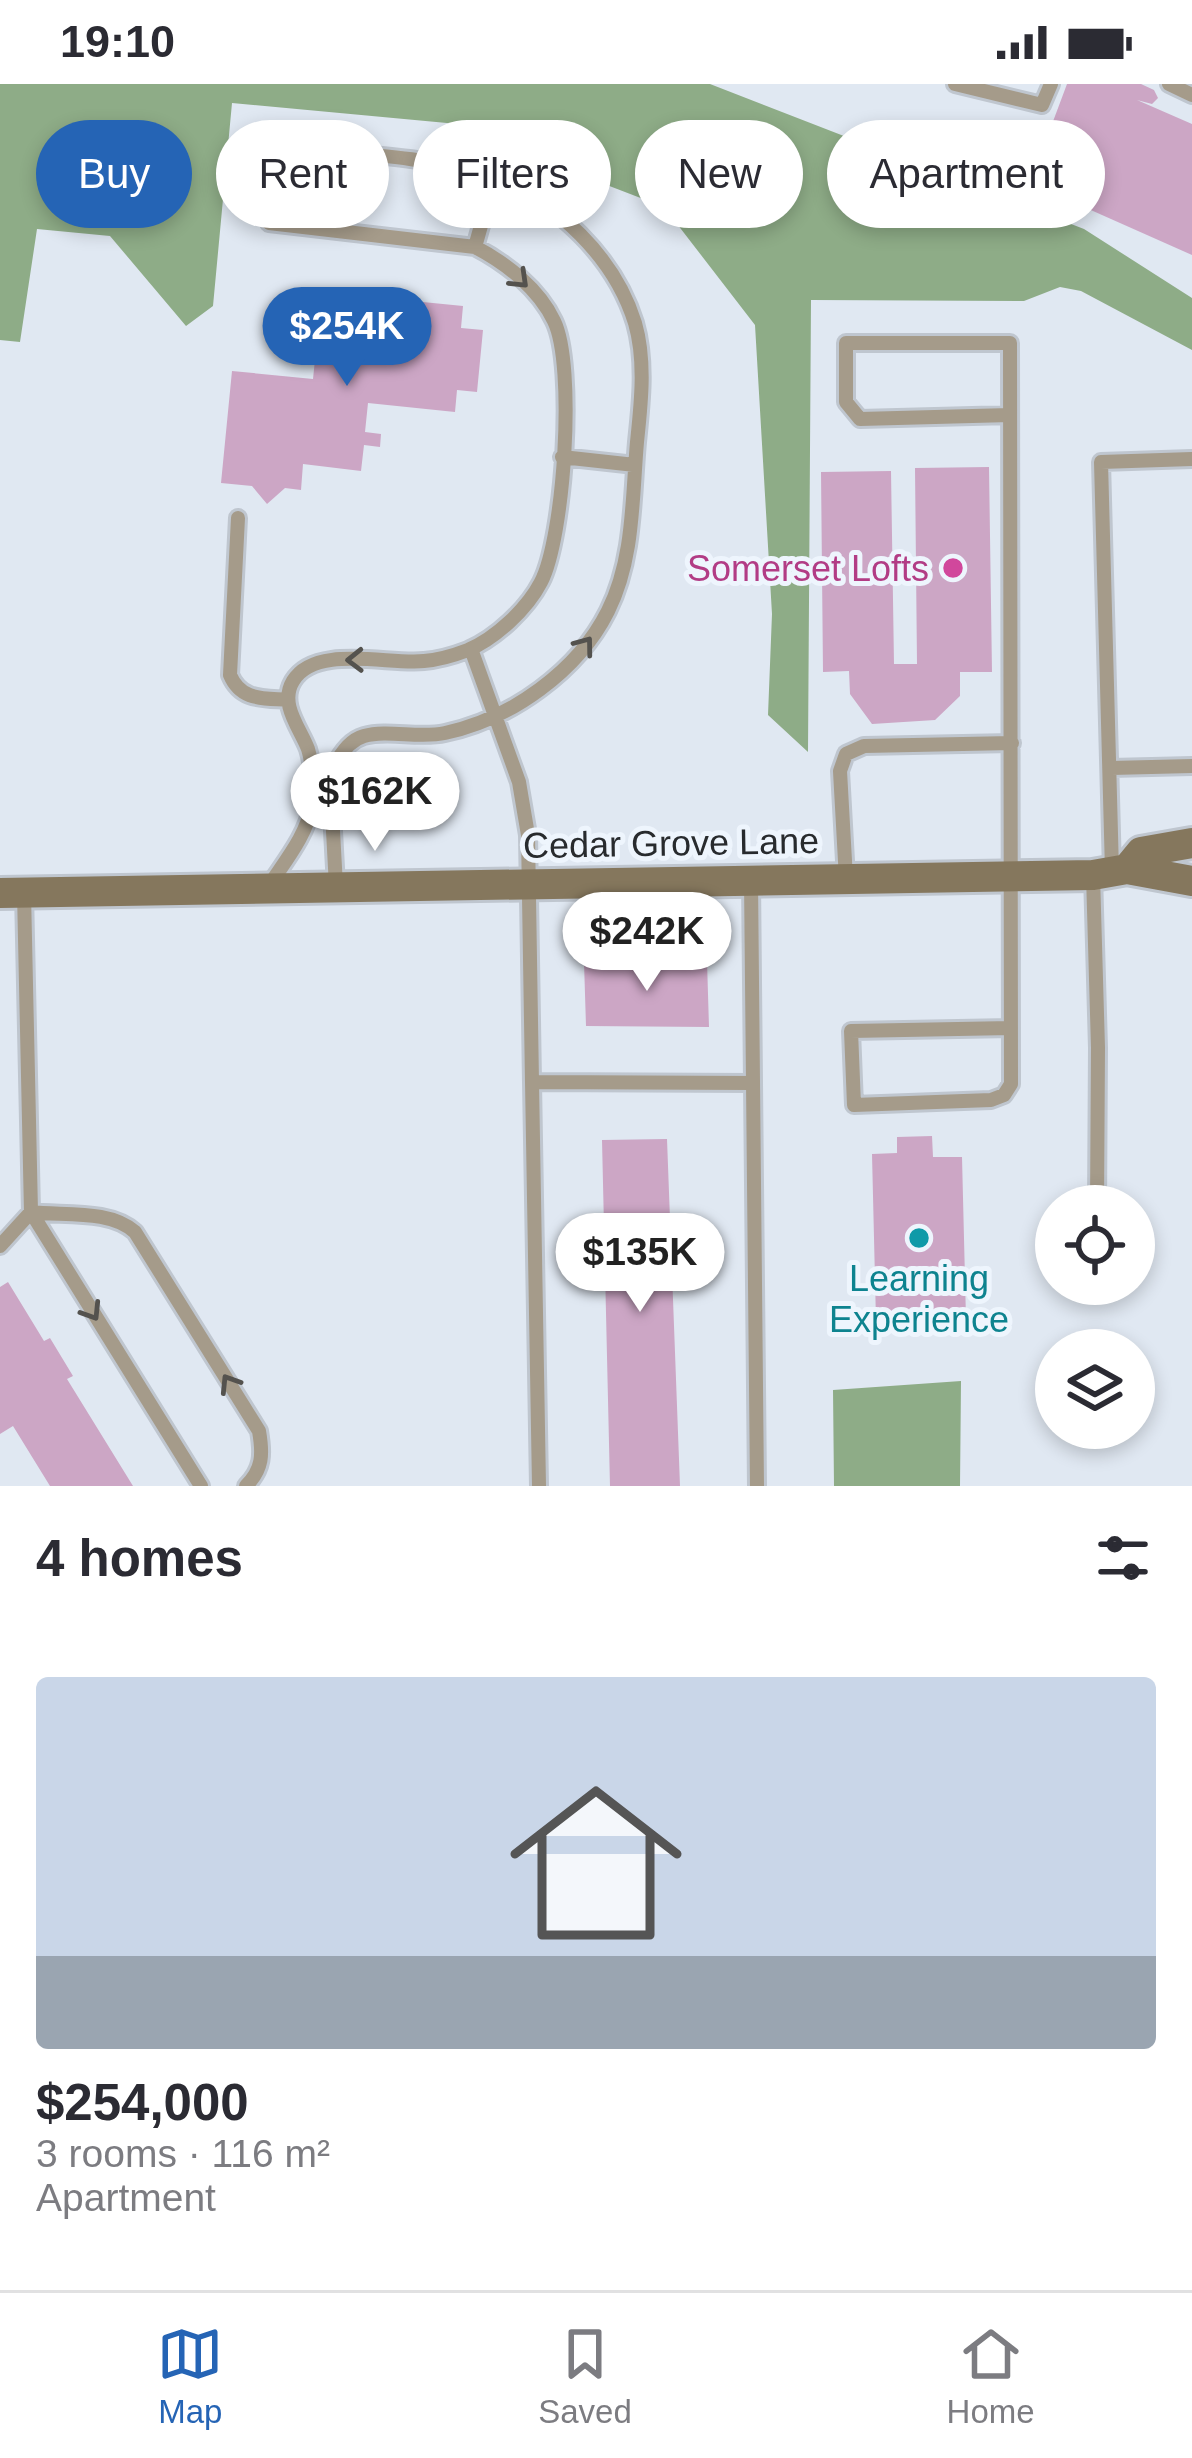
<!DOCTYPE html>
<html lang="en">
<head>
<meta charset="utf-8">
<style>
	:root { --surface:#fff; --page:#f7f7f7; --text:#2b2b33; --muted:#7c7c81; --line:#e1e1e2; --accent:#2564b5 }
	body { margin:0; font-family:Helvetica,sans-serif; background:var(--page); color:var(--text); height:100vh; display:flex; flex-direction:column; font-size:45px; white-space:nowrap }
	* { box-sizing:border-box; margin:0 }
	p { font-size:39px; color:var(--muted) }
	.icon { flex:none; width:66px; height:66px; fill:none; stroke:currentColor; stroke-width:2; stroke-linecap:round; stroke-linejoin:round }
	.map { position:relative; height:1402px; overflow:hidden }
	.sheet { display:flex; flex-direction:column; background:var(--surface); flex:1 }
	.sheet>* { flex:none }
	.hud { position:absolute; left:36px; top:36px; width:1122px; height:108px; display:flex; gap:24px }
	.buttons { position:absolute; left:1035px; top:1101px; display:grid; gap:24px }
	.buttons a { display:grid; place-items:center; width:120px; height:120px; border-radius:50%; background:var(--surface); box-shadow:0 6px 18px #0003; font-size:60px }
	.price { position:absolute; translate:-50% -102px; padding:0 27px; border-radius:42px; background:#fff; color:#222; font-size:39px; line-height:78px; filter:drop-shadow(0 3px 6px #0008) }
	.price::after { content:''; position:absolute; left:50%; top:72px; width:36px; height:27px; margin-left:-18px; background:inherit; clip-path:polygon(0 0,100% 0,50% 100%) }
	.price.current { background:var(--accent); color:#fff }
	ul { padding:0; list-style:none }
	li { display:grid; align-content:center; gap:24px; height:636px; padding:0 36px }
	li+li { border-top:3px solid var(--line) }
	li span { display:grid; place-items:center; height:372px; border-radius:12px; color:#555 }
	li>.icon { margin-inline-start:auto }
	span .icon { width:216px; height:216px; fill:#fffc; stroke-width:1 }
	li b { font-size:51px }
	h2 { display:flex; justify-content:space-between; align-items:center; height:144px; padding:0 36px; font-size:51px }
	.chip { padding:0 42px; border-radius:54px; background:var(--surface); box-shadow:0 6px 18px #0003; font-size:42px; line-height:108px }
	.chip.current { background:var(--accent); color:#fff }
	.status { display:flex; justify-content:space-between; align-items:center; height:84px; padding:0 60px; background:var(--surface); direction:ltr }
	.status svg { height:33px; fill:currentColor }
	.menu { display:flex; justify-content:space-around; align-items:center; height:168px; border-top:3px solid var(--line); background:var(--surface); font-size:33px; color:var(--muted) }
	.menu a { display:grid; justify-items:center; gap:6px }
	.menu .current { color:var(--accent) }
	.map>svg:first-child { display:block }
	.forest { fill:#8eac87 }
	.building { fill:#cca6c5 }
	.lines { fill:none; stroke-linecap:round; stroke-linejoin:round }
	.lane-casing { stroke:#bfc6cf; stroke-width:20 }
	.secondary-casing { stroke:#bfc6cf; stroke-width:36 }
	.lane { stroke:#a59b8a; stroke-width:14 }
	.secondary { stroke:#85775d; stroke-width:30 }
	.oneway { stroke:#54524e }
	.hotel-dot { fill:#d1479c; stroke:#eef5fd; stroke-width:4.5 }
	.culture-dot { fill:#0f9aa8; stroke:#eef5fd; stroke-width:4.5 }
	.labels { text-anchor:middle; dominant-baseline:central; stroke-width:10; stroke-linejoin:round; paint-order:stroke }
	.hotel-label { font-size:36px; fill:#b23c85; stroke:#eef5fd; text-anchor:end }
	.street-label { font-size:36px; fill:#282b2e; stroke:#eef5fd }
	.culture-label { font-size:36px; fill:#0d838f; stroke:#eef5fd }
</style>
</head>
<body>
<div class="status"><b>19:10</b><svg viewBox="0 0 49 12"><path d="M0 12V9h3v3zM5 12V6h3v6zM10 12V3h3v9zM15 12V0h3v12zM26 1h20v11H26zM47 4h2v5h-2z"/></svg></div>
<div class="map">
<svg width="1192" height="1402" viewBox="0 0 1192 1402">
	<rect width="100%" height="100%" fill="#e0e8f2"/>
	<path class="forest" d="M0 0H710L1084 145 1192 214V266L1081 207 1060 203 1024 217 811 216 808 668 768 631 772 530 755 241 664 123 586 93 549 67 514 51 479 42 232 19 213 222 186 242 110 152 37 145 20 258 0 256Z
		M961 1297 960 1402H834L833 1306Z"/>
	<path class="building" d="M1067 0H1141L1154 6 1158 14 1152 20 1137 16 1192 40V171L1030 99Z
		M322 208 463 222 461 244 483 246 477 308 457 306 455 328 368 319 365 348 381 350 380 363 364 361 361 387 303 380 301 406 285 404 267 420 252 402 221 399 232 287 313 295Z
		M989 383 992 588H960V612L935 636 872 640 850 610 849 587 823 588 821 388 891 387 894 580H917L915 384Z
		M707 877 709 943 586 942 584 878Z
		M932 1052 933 1073H962L966 1235 876 1237 872 1070 897 1069V1053Z
		M667 1055 680 1402H610L602 1056Z
		M8 1198 44 1257 50 1254 73 1292 67 1295 133 1402H50L13 1342 0 1350V1203Z"/>
	<g class="lines">
		<g class="lane-casing">
			<path id="lane" d="M955 0 1042 21 1051 0
				M1169 0 1192 11
				M475 163 494 95
				M1010 331 860 335 846 318V259H1010L1011 1000 1004 1011 991 1016 854 1021 851 947 1011 944
				M562 373 635 381
				M238 434 230 591C241 617 263 614 288 616
				M471 565 519 698 528 751 532 998
				M1111 684 1192 682
				M1112 787 1101 378 1192 375
				M1093 791 1098 964 1097 1122
				M846 795 840 687 846 670 864 662 1012 659
				M751 796 757 1402
				M270 800C286 776 308 749 312 720 314 703 313 681 308 665 300 644 279 620 293 597 315 560 389 581 424 577 437 576 455 571 468 566 496 554 527 525 541 498 564 454 576 282 554 237 539 205 506 179 475 163L269 139 277 63C348 70 425 70 493 94 557 117 615 174 635 239 646 277 641 320 637 358 632 415 634 475 608 527 578 587 511 635 445 649 419 655 388 645 364 652 346 657 336 677 330 692L336 802
				M24 809 31 1128 201 1402
				M31 1128C63 1132 110 1125 135 1148L259 1347C263 1370 263 1385 246 1402
				M0 1162 31 1128
				M539 1402 532 998 753 999"/>
		</g>
		<g class="secondary-casing">
			<path id="secondary" d="M1127 785 1141 768 1192 759
				M0 809 1093 791 1127 785 1192 797"/>
		</g>
		<use href="#lane" class="lane"/>
		<use href="#secondary" class="secondary"/>
	</g>
	<defs><path id="oneway-chevron" d="M-2-3.5L2.5 0L-2 3.5" fill="none" stroke-width="1.6" stroke-linecap="round" stroke-linejoin="round" transform="scale(3)"/></defs>
	<g class="oneway">
		<use href="#oneway-chevron" transform="translate(520 196) rotate(44)"/>
		<use href="#oneway-chevron" transform="translate(585 561) rotate(-53)"/>
		<use href="#oneway-chevron" transform="translate(355 576) rotate(179)"/>
		<use href="#oneway-chevron" transform="translate(92 1228) rotate(58)"/>
		<use href="#oneway-chevron" transform="translate(229 1299) rotate(-122)"/>
	</g>
	<circle class="hotel-dot" cx="953" cy="484" r="12"/>
	<circle class="culture-dot" cx="919" cy="1154" r="12"/>
	<g class="labels">
		<g class="hotel-label">
			<text x="929" y="484">Somerset Lofts</text>
		</g>
		<g class="street-label">
			<text transform="translate(671 759) rotate(-1)">Cedar Grove Lane</text>
		</g>
		<g class="culture-label">
			<text x="919" y="1194">Learning<tspan x="919" dy="41">Experience</tspan></text>
		</g>
	</g>
</svg>
<div class="buttons">
<a><svg class="icon" aria-label="locate" viewBox="0 0 24 24"><circle cx="12" cy="12" r="6"/><path d="M12 2v4M12 18v4M2 12h4M18 12h4"/></svg></a>
<a><svg class="icon" aria-label="layers" viewBox="0 0 24 24"><path d="M12 4l9 5-9 5-9-5zM3 14l9 5 9-5"/></svg></a>
</div>
<b class="price current" style="left:347px;top:305px">$254K</b>
<b class="price" style="left:375px;top:770px">$162K</b>
<b class="price" style="left:647px;top:910px">$242K</b>
<b class="price" style="left:640px;top:1231px">$135K</b>
<div class="hud">
<a class="chip current">Buy</a>
<a class="chip">Rent</a>
<a class="chip">Filters</a>
<a class="chip">New</a>
<a class="chip">Apartment</a>
</div>
</div>
<section class="sheet">
<h2>4 homes<svg class="icon" aria-label="filters" viewBox="0 0 24 24"><path d="M4 7h16M4 17h16"/><circle cx="9" cy="7" r="2"/><circle cx="15" cy="17" r="2"/></svg></h2>
<ul>
<li><span style="background:linear-gradient(#c9d6e8 75%,#9aa5b1 0)"><svg class="icon" aria-label="home" viewBox="0 0 24 24"><path d="M3 11l9-7 9 7M6 9v11h12V9"/></svg></span><div><b>$254,000</b><p>3 rooms · 116 m²</p><p>Apartment</p></div></li>
</ul>
</section>
<nav class="menu">
<a class="current"><svg class="icon" aria-label="map" viewBox="0 0 24 24"><path d="M3 6l6-2 6 2 6-2v14l-6 2-6-2-6 2zM9 4v14M15 6v14"/></svg>Map</a>
<a><svg class="icon" aria-label="saved" viewBox="0 0 24 24"><path d="M7 4h10v16l-5-4-5 4z"/></svg>Saved</a>
<a><svg class="icon" aria-label="home" viewBox="0 0 24 24"><path d="M3 11l9-7 9 7M6 9v11h12V9"/></svg>Home</a>
</nav>
</body>
</html>
